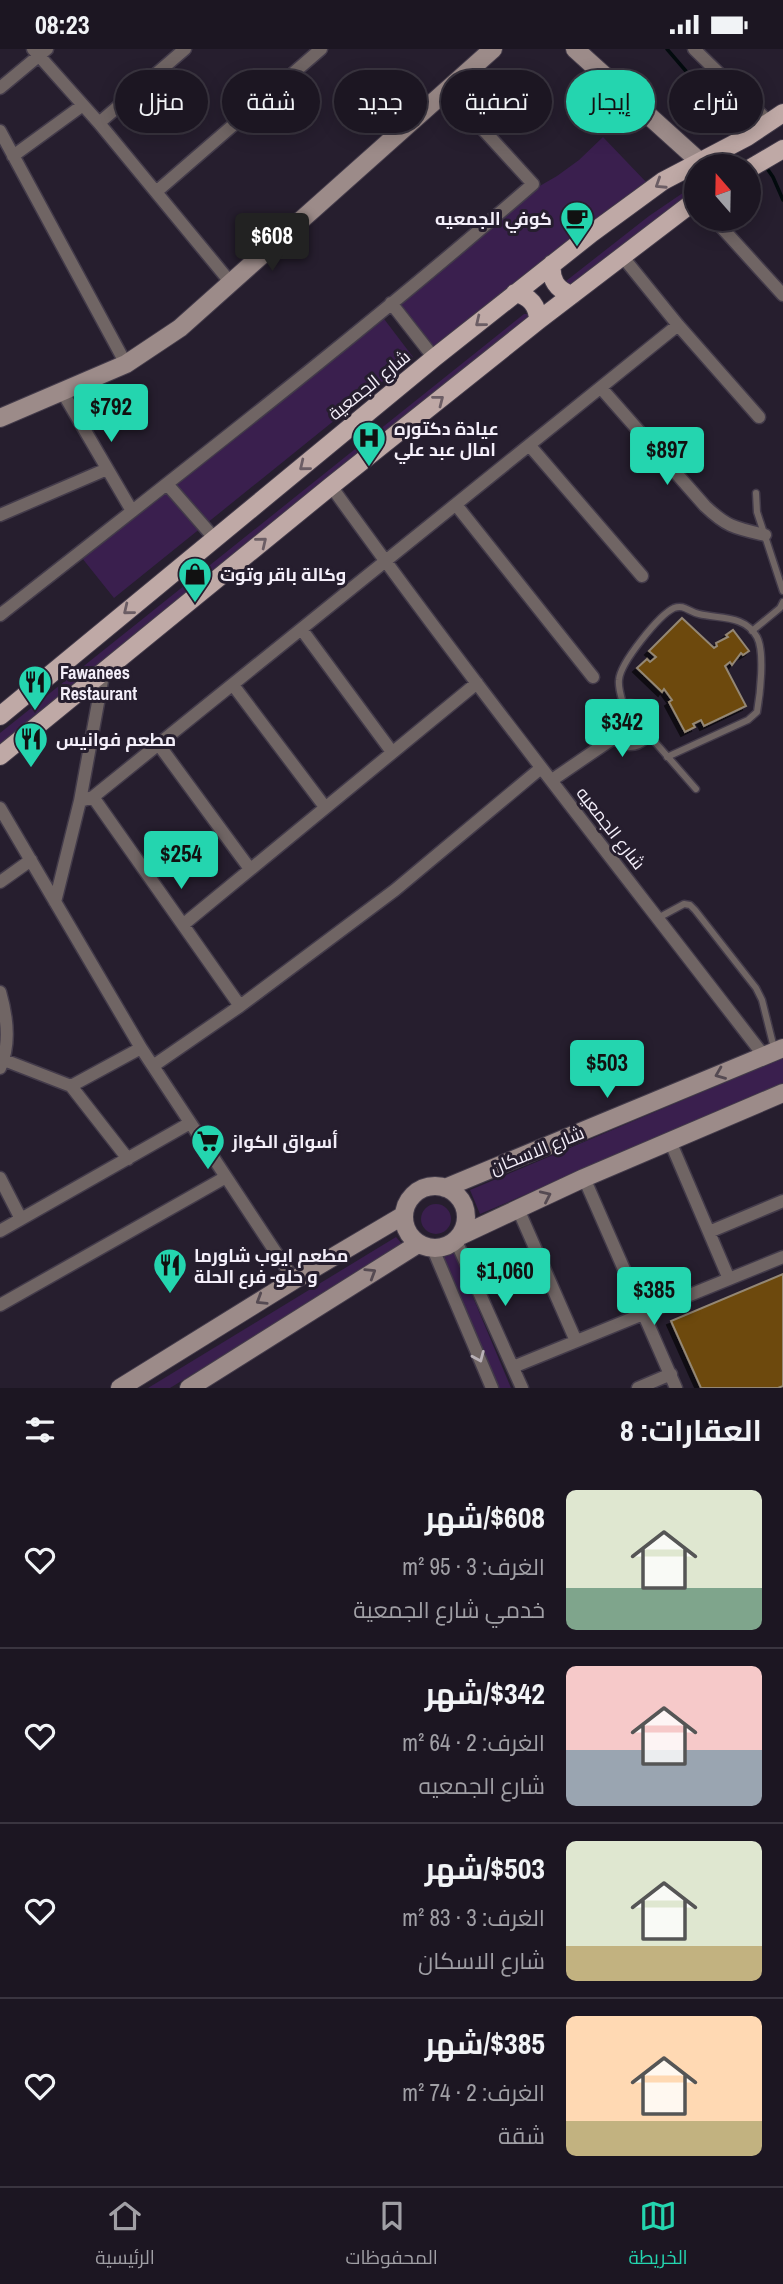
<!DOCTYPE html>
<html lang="ar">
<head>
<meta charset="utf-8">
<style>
	:root { --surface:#1c1622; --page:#251f2a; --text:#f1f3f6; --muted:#a09fa5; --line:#3a3540; --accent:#24d5af }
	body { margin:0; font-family:"Archivo Narrow",Cairo,sans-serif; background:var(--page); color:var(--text); direction:rtl; height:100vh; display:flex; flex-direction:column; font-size:26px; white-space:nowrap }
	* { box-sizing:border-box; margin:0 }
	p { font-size:23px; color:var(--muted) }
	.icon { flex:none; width:38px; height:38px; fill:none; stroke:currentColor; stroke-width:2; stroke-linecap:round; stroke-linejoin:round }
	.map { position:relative; height:1339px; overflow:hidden; direction:ltr }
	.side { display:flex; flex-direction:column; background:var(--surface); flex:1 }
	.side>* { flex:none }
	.top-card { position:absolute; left:21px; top:21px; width:742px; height:63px; direction:rtl; display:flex; gap:14px }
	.needle { width:46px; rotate:340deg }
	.controls { position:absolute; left:684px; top:105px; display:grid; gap:14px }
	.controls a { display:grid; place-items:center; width:77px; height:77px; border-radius:50%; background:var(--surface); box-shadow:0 4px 18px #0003,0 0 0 2px var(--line); font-size:35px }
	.price { position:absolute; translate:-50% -60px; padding:0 16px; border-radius:7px; background:var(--accent); color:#111; font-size:23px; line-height:46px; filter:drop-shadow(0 2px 4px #0008) }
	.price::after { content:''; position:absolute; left:50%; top:42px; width:21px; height:16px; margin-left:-10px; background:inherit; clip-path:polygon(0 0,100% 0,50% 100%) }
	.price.on { background:#222; color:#fff }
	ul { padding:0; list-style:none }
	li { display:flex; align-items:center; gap:21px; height:175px; padding:0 21px }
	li+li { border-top:2px solid var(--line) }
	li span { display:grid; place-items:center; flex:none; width:196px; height:140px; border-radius:10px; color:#555 }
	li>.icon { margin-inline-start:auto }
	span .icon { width:84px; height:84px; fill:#fffc; stroke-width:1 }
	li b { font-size:30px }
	h2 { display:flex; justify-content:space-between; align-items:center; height:84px; padding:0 21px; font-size:30px }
	.chip { padding:0 24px; border-radius:32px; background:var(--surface); box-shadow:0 4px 18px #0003,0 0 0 2px var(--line); font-size:24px; line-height:63px }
	.chip.on { background:var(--accent); color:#111 }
	.status { display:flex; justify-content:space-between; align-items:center; height:49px; padding:0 35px; background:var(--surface); direction:ltr }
	.status svg { height:19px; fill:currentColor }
	.tabs { display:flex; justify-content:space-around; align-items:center; height:98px; border-top:2px solid var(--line); background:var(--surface); font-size:19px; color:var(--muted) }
	.tabs a { display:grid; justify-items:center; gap:4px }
	.tabs .on { color:var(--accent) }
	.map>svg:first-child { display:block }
	.green { fill:#3a1f4e }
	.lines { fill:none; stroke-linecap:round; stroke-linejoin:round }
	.stream { stroke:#030b0e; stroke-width:3.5 }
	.building { fill:#6d4a08; stroke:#948774; stroke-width:2; filter:url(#shadow) }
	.lane-casing { stroke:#433b4a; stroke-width:9 }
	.street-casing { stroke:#433b4a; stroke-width:15 }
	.secondary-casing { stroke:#433b4a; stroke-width:20 }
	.primary-casing { stroke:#433b4a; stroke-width:20 }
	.lane { stroke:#706564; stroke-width:6 }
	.street { stroke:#706564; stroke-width:12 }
	.secondary { stroke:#9c8b89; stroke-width:18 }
	.primary { stroke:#bfa9a6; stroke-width:18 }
	.oneway { stroke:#6b5d64 }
	.oneway2 { stroke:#554a52 }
	.oneway3 { stroke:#b8b0b6 }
	.labels { text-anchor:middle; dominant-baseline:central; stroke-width:6; stroke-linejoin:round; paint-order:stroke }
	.poi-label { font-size:18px; font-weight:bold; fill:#f3eef9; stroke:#261e2e; text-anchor:start }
	.street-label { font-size:18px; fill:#f3eef9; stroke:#261e2e }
</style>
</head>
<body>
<div class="status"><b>08:23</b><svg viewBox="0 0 49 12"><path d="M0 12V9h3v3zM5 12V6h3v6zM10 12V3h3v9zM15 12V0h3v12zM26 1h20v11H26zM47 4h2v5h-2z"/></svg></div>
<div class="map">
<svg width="783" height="1339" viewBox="0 0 783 1339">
	<defs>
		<filter id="shadow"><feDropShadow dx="-4" dy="4" stdDeviation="0" flood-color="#0009"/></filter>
	</defs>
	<rect width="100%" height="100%" fill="#261e2e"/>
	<path class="green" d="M603 88 647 134 436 304 389 253 531 142 557 127 579 111Z
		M696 135V145L570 242 565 238 566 232 649 167Z
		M378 262 413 308 114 549 78 504Z
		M524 265H530L533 268 0 696V684Z
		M783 1009V1036L480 1165 470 1141Z
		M421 1170a15 15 0 1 1 30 0a15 15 0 1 1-30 0Z
		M396 1188 403 1196 170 1339H148Z
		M454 1203 511 1339H499L443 1208Z"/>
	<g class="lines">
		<path class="stream" d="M667 0 741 86
			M766 118 773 128 783 151"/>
	</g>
	<path class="building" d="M682 569 714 599 717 597 716 594 728 588 726 586 733 581 749 602 743 606 741 604 732 616 730 613 725 617 746 657 704 677 701 671 693 675 695 678 685 683 669 653 672 651 664 640 662 643 637 619 647 610 650 613 656 608 649 602Z
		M783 1225V1337L778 1339H701L671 1272Z"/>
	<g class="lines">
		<g class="lane-casing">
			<path id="lane" d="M756 444 757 463 783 542
				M752 582 780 559 783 553
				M624 658C622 650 618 640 619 631 620 614 659 566 674 559 684 555 689 563 699 565 720 570 745 566 757 588 765 603 760 646 757 663L748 671 667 708
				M647 684 696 740
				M658 869 684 855 690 856 695 861 756 939 762 951 774 999"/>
		</g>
		<g class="street-casing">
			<path id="street" d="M33 0 99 74 231 234
				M694 0 770 74
				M0 39 47 0
				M99 74 185 0
				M0 82 126 315
				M13 107 83 56
				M156 143 321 0
				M714 170 783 246
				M622 207 678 276 759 368
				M391 254 434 309
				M601 339 705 457C727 478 735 479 765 486
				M63 344 132 462
				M530 397 642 527
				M167 435 215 490
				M331 437C470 631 619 818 764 1007
				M457 457 593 628
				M0 466 107 420
				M0 566C179 425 361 285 533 135L447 41
				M302 581 392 703
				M233 636 325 758
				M611 676a19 19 0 1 1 38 0a19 19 0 1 1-38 0Z
				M159 696 250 820
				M552 731 615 688
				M93 748 240 957
				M80 752 93 748 678 276
				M0 759 141 999 294 1231
				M0 833 31 811
				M55 853 80 752 104 621
				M184 875 477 634
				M0 943C7 967 11 995 0 1019
				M4 1011 71 1037 128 1110
				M153 1017 240 957 395 841 541 719
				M71 1037 141 999
				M670 1092 729 1230
				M0 1129 21 1170
				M584 1129 676 1339
				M518 1160 576 1292
				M0 1182 190 1074
				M709 1183 783 1152
				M456 1192 522 1339
				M433 1200 492 1339
				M0 1256 226 1128
				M513 1318 783 1208
				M638 1339 671 1325"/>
		</g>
		<g class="secondary-casing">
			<path id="secondary" d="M575 0 699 112
				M0 369 126 315 180 279 493 0
				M404 1168a31 31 0 1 1 62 0a31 31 0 1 1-62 0Z
				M445 1139 783 999
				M462 1186 584 1129 783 1044
				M120 1339 294 1231 404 1166
				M189 1339 418 1195"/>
		</g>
		<g class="primary-casing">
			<path id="primary" d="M749 120 783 100
				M552 215C550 231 557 241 572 246
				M515 244C530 247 538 257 538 272
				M0 667 434 309 592 184 663 132 747 88 783 64
				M0 707 331 437 539 271 696 151"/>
		</g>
		<use href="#lane" class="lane"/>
		<use href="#street" class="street"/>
		<use href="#secondary" class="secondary"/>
		<use href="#primary" class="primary"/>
	</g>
	<defs><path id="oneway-chevron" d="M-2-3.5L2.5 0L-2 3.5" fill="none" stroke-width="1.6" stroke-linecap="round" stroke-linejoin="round" transform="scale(1.75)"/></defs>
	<g class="oneway">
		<use href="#oneway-chevron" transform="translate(660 135) rotate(147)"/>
		<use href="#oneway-chevron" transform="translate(480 273) rotate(141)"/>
		<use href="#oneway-chevron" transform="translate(439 351) rotate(-38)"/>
		<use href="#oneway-chevron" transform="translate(304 417) rotate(141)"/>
		<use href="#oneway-chevron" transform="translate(262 493) rotate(-39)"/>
		<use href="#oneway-chevron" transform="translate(128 561) rotate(141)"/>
	</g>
	<g class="oneway2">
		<use href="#oneway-chevron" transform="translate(720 1025) rotate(158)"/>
		<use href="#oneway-chevron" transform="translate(546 1147) rotate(-25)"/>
		<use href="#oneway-chevron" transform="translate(371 1224) rotate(-32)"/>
		<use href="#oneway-chevron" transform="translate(261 1251) rotate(148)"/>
	</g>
	<use class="oneway3" href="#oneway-chevron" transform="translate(479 1308) rotate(67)"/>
	<defs>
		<g id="cafe-pin" transform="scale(1.75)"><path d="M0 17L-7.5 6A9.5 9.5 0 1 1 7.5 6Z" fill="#24d5af" stroke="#261e2e"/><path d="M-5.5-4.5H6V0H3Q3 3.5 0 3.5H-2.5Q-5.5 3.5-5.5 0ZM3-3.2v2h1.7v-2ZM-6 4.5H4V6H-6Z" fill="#111"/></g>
		<g id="hospital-pin" transform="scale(1.75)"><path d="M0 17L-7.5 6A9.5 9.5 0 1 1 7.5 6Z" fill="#24d5af" stroke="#261e2e"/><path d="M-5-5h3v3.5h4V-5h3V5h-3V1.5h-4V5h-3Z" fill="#111"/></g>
		<g id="shop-pin" transform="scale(1.75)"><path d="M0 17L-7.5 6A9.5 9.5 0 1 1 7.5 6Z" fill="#24d5af" stroke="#261e2e"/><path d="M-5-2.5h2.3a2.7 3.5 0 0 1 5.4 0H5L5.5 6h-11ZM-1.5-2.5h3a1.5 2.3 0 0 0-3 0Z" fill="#111"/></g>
		<g id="restaurant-pin" transform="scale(1.75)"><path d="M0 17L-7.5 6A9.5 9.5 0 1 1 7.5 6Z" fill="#24d5af" stroke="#261e2e"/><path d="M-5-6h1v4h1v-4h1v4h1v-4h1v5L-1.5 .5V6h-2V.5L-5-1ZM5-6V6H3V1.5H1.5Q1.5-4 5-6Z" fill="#111"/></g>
		<g id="supermarket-pin" transform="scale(1.75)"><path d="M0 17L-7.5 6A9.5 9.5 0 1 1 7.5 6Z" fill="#24d5af" stroke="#261e2e"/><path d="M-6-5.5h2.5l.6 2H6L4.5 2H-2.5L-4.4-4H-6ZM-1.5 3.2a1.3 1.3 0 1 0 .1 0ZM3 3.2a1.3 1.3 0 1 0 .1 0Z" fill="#111"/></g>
	</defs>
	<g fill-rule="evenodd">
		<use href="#cafe-pin" x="577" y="169"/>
		<use href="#hospital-pin" x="369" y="389"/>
		<use href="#shop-pin" x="195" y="525"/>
		<use href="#restaurant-pin" x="35" y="633"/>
		<use href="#restaurant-pin" x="31" y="690"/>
		<use href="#supermarket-pin" x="208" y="1092"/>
		<use href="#restaurant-pin" x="170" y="1216"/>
	</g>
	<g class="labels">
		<g class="poi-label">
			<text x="552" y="169" text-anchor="end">كوفي الجمعيه</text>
			<text x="394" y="379">عيادة دكتوره<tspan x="394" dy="21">امال عبد علي</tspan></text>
			<text x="220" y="525">وكالة باقر وتوت</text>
			<text x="60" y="623">Fawanees<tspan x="60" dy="21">Restaurant</tspan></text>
			<text x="56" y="690">مطعم فوانيس</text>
			<text x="232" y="1092">أسواق الكواز</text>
			<text x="194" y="1206">مطعم ايوب شاورما<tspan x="194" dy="21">و حلو- فرع الحلة</tspan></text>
		</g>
		<g class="street-label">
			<text transform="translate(369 336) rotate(-39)">شارع الجمعية</text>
			<text transform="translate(611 779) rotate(52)">شارع الجمعيه</text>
			<text transform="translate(537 1101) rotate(-22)">شارع الاسكان</text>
		</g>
	</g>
</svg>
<div class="controls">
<a><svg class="needle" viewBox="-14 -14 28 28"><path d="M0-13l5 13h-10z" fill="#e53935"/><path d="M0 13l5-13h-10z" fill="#a09fa5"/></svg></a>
</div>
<b class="price on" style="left:272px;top:224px">$608</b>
<b class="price" style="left:111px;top:395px">$792</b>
<b class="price" style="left:667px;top:438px">$897</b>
<b class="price" style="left:622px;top:710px">$342</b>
<b class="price" style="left:181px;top:842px">$254</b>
<b class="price" style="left:607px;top:1051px">$503</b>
<b class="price" style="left:505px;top:1259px">$1,060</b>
<b class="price" style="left:654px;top:1278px">$385</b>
<div class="top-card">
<a class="chip">شراء</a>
<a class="chip on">إيجار</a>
<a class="chip">تصفية</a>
<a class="chip">جديد</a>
<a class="chip">شقة</a>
<a class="chip">منزل</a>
</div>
</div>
<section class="side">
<h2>العقارات: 8<svg class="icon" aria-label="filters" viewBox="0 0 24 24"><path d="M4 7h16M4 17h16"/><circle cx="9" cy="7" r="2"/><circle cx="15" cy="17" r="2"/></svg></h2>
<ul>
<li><span style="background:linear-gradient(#dfe7d0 70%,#7fa58c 0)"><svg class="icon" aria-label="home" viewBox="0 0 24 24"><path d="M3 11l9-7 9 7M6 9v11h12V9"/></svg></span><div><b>$608/شهر</b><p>الغرف: 3 · 95 m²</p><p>خدمي شارع الجمعية</p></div><svg class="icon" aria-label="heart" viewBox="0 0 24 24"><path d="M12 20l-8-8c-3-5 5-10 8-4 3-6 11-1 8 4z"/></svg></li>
<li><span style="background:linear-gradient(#f6c9c9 60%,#9aa5b1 0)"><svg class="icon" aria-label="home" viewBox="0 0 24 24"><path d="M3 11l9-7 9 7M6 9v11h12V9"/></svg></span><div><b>$342/شهر</b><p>الغرف: 2 · 64 m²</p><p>شارع الجمعيه</p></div><svg class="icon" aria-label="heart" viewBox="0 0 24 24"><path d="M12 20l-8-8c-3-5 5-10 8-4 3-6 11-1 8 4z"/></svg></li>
<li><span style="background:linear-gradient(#dfe7d0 75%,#c2b280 0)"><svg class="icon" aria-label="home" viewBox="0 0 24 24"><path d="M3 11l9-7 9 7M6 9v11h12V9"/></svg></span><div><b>$503/شهر</b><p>الغرف: 3 · 83 m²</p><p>شارع الاسكان</p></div><svg class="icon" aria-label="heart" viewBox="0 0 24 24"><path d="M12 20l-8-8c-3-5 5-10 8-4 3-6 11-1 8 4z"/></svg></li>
<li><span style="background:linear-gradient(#ffd9b3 75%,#c2b280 0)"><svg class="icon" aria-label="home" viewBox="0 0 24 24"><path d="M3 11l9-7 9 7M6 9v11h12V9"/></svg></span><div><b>$385/شهر</b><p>الغرف: 2 · 74 m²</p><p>شقة</p></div><svg class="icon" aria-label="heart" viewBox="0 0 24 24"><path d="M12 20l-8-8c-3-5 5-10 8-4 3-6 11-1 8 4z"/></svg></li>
</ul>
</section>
<nav class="tabs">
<a class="on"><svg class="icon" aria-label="map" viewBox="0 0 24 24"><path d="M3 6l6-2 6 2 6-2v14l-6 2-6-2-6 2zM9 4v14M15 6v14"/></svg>الخريطة</a>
<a><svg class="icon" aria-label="saved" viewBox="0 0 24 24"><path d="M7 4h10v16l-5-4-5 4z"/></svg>المحفوظات</a>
<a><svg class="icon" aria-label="home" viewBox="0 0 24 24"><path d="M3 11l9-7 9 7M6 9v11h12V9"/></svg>الرئيسية</a>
</nav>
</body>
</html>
